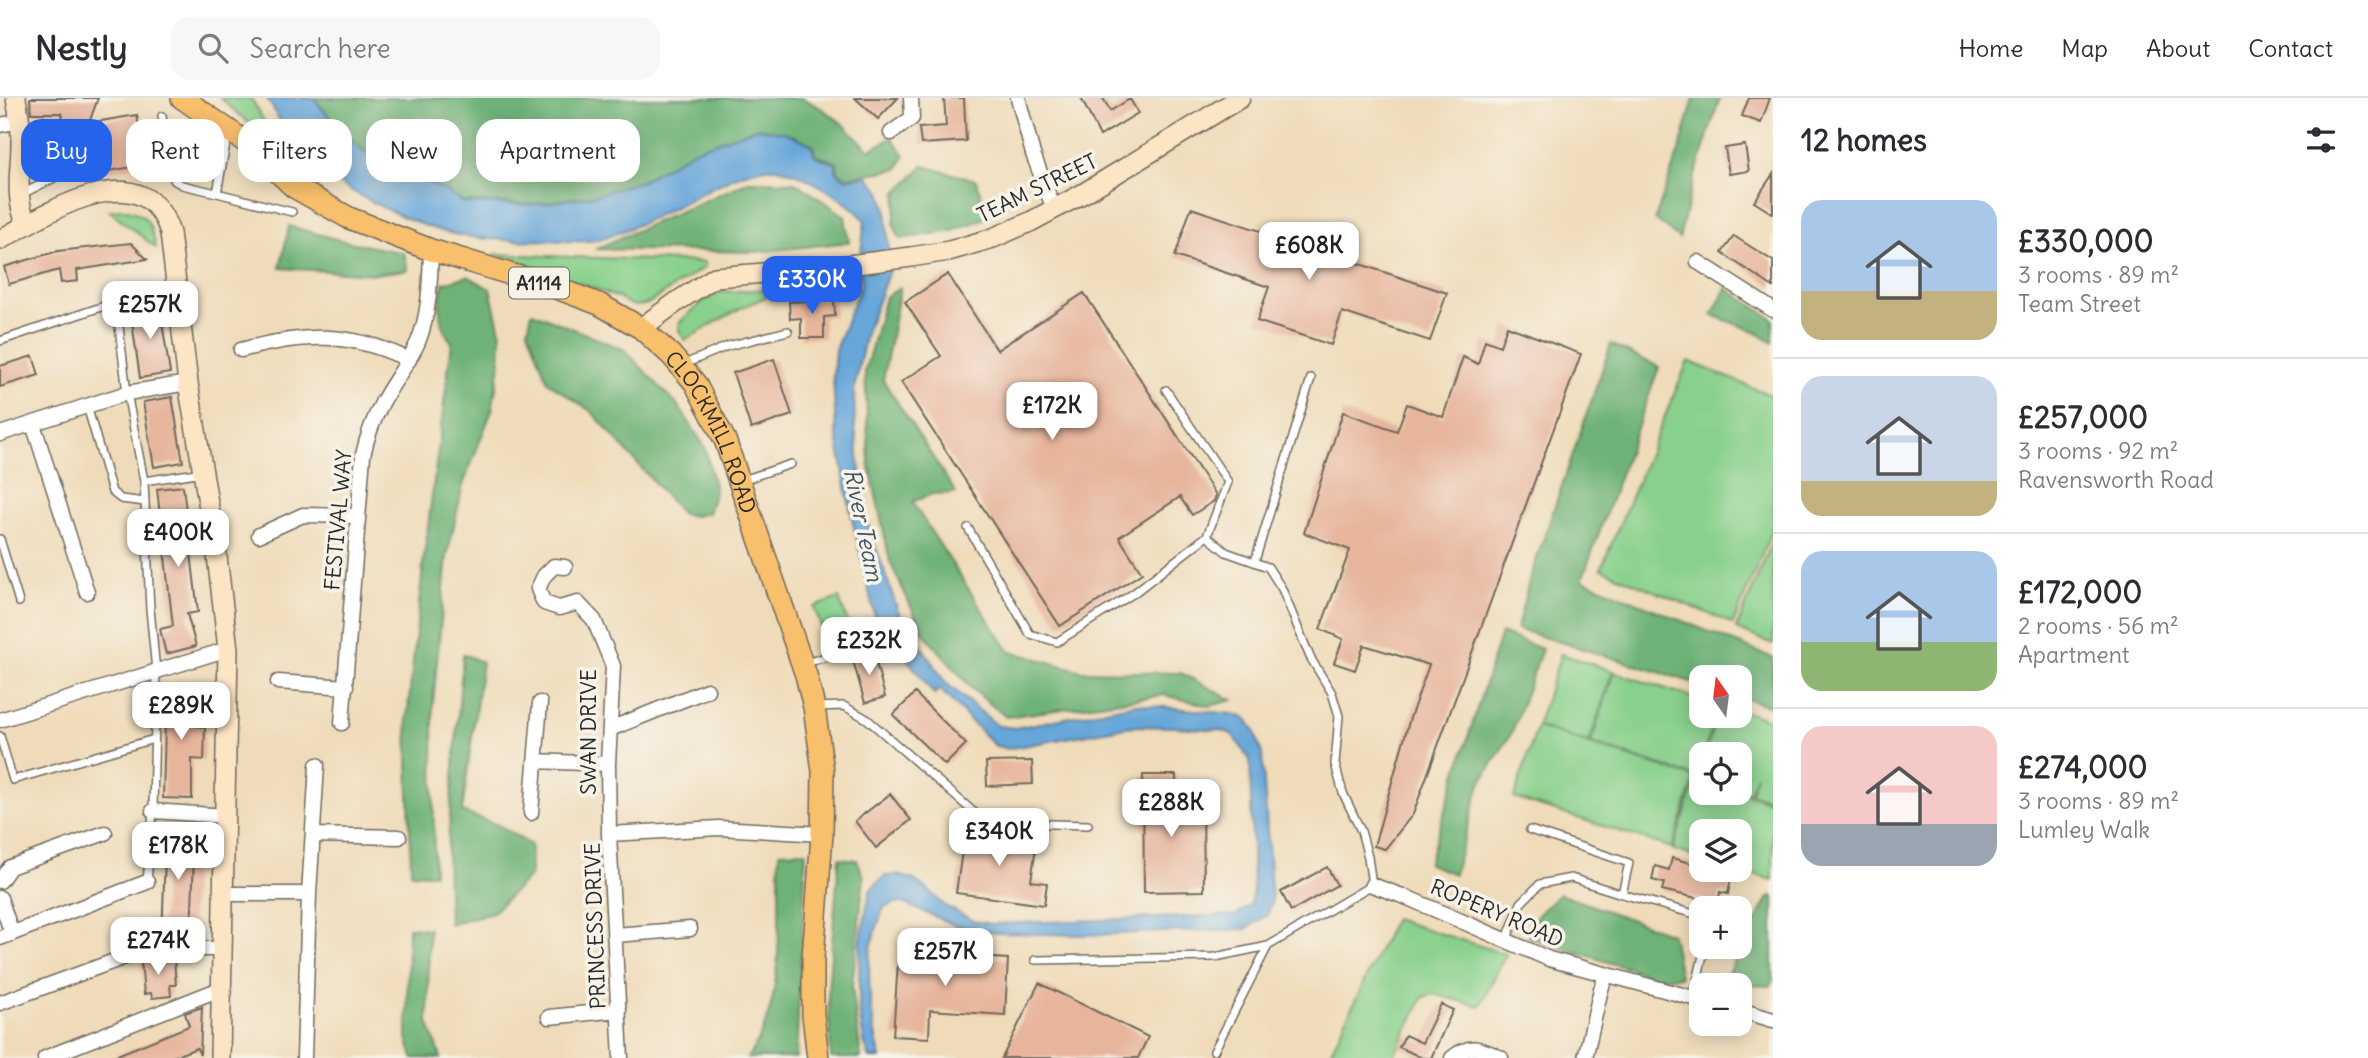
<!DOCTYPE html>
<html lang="en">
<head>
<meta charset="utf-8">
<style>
	:root { --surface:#fff; --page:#f7f7f7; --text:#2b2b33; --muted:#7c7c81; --line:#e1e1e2; --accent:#2563eb }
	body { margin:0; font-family:Delius,sans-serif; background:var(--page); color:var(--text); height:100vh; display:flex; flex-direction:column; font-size:26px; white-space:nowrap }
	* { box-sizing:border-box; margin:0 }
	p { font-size:23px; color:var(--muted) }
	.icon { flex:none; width:38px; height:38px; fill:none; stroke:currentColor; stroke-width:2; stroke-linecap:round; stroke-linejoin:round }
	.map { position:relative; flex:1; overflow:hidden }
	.sheet { display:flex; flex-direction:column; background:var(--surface); width:595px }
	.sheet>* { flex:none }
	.top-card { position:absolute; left:21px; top:21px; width:665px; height:63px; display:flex; gap:14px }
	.needle { width:46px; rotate:346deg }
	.tools { position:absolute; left:1689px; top:567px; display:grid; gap:14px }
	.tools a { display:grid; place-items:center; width:63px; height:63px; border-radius:14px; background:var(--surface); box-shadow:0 4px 18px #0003; font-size:35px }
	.price { position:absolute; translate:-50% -60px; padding:0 16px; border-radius:14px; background:#fff; color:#222; font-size:23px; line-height:46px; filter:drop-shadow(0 2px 4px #0008) }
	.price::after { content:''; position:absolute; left:50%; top:42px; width:21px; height:16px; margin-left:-10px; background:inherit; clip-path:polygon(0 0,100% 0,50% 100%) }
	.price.active { background:var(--accent); color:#fff }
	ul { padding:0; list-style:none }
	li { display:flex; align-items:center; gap:21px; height:175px; padding:0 28px }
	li+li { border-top:2px solid var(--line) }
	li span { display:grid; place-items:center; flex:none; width:196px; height:140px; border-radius:21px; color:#555 }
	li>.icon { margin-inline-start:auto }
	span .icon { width:84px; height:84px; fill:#fffc; stroke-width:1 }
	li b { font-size:30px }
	h2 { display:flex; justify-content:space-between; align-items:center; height:84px; padding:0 28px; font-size:30px }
	.chip { padding:0 24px; border-radius:21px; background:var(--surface); box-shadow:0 4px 18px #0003; font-size:24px; line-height:63px }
	.chip.active { background:var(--accent); color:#fff }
	header { display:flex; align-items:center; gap:42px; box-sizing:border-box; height:98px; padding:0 35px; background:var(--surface); border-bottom:2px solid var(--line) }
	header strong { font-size:33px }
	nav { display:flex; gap:38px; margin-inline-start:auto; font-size:24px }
	.search { width:490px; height:63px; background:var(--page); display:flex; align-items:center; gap:18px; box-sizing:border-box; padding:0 24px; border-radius:21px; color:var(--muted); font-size:26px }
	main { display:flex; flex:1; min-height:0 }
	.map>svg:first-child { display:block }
	.green { fill:#88d08b; stroke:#5a7e5b; stroke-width:2 }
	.forest { fill:#6eb277; stroke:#4c6e51; stroke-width:2 }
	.water { fill:#66a6d9; stroke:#486882; stroke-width:2 }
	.building { fill:#e7b59c }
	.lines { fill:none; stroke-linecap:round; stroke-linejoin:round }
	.lane-casing { stroke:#70695d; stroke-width:10 }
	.street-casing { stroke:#70695d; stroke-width:17 }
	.secondary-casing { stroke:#70695d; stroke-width:22 }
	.primary-casing { stroke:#70695d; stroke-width:24 }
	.lane { stroke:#fff; stroke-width:7 }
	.street { stroke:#fff; stroke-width:14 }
	.secondary { stroke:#fce5c4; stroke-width:19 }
	.primary { stroke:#f8bf6c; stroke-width:21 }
	.labels { text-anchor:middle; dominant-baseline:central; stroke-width:7; stroke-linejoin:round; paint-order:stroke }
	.shield { fill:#f7f3e8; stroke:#686764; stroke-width:2 }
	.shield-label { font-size:19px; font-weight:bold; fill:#2b2b2b }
	.street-label { font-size:21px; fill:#2b2b2b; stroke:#f7f3e8 }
	.water-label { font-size:23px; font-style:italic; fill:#405668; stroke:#f7f3e8 }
</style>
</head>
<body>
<header>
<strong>Nestly</strong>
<div class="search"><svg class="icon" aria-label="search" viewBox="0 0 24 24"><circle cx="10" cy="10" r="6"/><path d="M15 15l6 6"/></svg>Search here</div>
<nav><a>Home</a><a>Map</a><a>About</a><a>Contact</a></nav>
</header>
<main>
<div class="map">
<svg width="1773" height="960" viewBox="0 0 1773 960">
	<rect width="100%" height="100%" fill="#f7f3e8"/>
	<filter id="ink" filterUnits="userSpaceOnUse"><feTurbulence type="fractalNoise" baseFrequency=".0143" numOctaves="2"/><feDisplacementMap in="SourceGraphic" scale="14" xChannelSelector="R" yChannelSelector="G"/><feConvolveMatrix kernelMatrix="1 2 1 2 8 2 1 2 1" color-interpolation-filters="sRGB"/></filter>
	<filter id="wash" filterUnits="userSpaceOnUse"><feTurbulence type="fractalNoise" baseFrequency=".00686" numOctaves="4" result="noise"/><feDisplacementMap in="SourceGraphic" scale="28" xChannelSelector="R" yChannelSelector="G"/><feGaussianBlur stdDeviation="1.57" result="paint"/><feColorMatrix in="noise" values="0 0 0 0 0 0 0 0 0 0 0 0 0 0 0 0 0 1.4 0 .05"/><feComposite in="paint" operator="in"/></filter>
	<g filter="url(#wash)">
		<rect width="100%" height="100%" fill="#efdbb9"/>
		<path class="green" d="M220 0H251L281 53Z
			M121 111C148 114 151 126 156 150L110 113Z
			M494 156 705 164V169L647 206C635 210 629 207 619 200L537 169Z
			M786 190 741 210 685 242 679 233 680 224 703 203 720 194Z
			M1688 263 1773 298V430L1733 526 1601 471Z
			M1773 442V546L1736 531Z
			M839 500 855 544 830 553 814 509Z
			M1561 556 1613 573 1589 645 1537 628Z
			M1614 574 1701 602V618H1716L1703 656H1701L1696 679 1591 645Z
			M1740 612 1773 623V703L1751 695 1756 676 1750 695 1740 691V656H1705L1717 618H1740Z
			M1537 629 1695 680 1672 750 1514 700Z
			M1696 681 1701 682V695L1740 694 1773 705V782L1738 772 1740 733H1701V760L1673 752Z
			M1394 821 1506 856 1480 908 1433 896 1423 899 1393 960H1328Z"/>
		<path class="forest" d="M314 0H802C833 15 846 28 869 52L892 40 905 57 898 71 848 79 838 75 837 64 815 57 813 47 787 35 756 30 697 51 641 83 595 97 534 106 463 104 444 93 375 60 348 40Z
			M1694 0H1720L1692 87 1679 141 1655 121 1681 47Z
			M923 68 976 82 988 119 952 133 900 141 894 127 897 94Z
			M749 83 795 84 845 118 849 144 757 154 595 151Z
			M289 128 339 142 404 155 408 172 374 176 280 170Z
			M468 178 490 191 501 237 500 268 492 312 463 387 447 458 433 606 434 776 411 775 407 621 424 459 452 244C437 228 438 206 443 185Z
			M900 190 883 282 956 395 932 396 912 404 1009 553 1082 573 1181 575 1233 602 1210 608 1164 597 1006 619 971 590 923 534 890 464 869 365 865 273 885 199Z
			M1726 190 1773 221V245L1754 233 1712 217Z
			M532 214 625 252 679 309 705 349 715 393 708 415 695 418 682 416 592 314 548 284 528 232Z
			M1611 246 1659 269 1582 482 1773 560V609L1740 599V579H1701V587L1517 531 1529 483Z
			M1501 535 1542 551 1512 634 1480 686 1454 776 1428 766Z
			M463 556 482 564 462 714 500 728 531 747 530 778 493 814 449 826 447 754Z
			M806 753 796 960H747C787 910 778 816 779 754Z
			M839 760 857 762 864 779 852 888 861 960H831L828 893Z
			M1559 796 1672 836 1680 879H1655L1529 839 1533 822Z
			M1773 797V882L1770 888 1722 886 1768 801Z
			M408 829 429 831 428 924 441 960H413L407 939Z"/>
		<path class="water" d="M267 0H313L348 40 376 62 444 92 464 105 534 107 592 98 642 83 697 51 757 30 787 35 811 46 815 58 836 66V74L846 81 868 78 881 94 886 110 890 170 866 235 854 291 855 330 865 417 898 513 946 585 998 628 1015 630 1136 606 1233 616 1247 621 1254 632 1262 656 1272 805 1267 817 1246 831 1085 837 996 835 954 827 903 805H895L884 809C880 822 873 837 871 851 866 882 872 930 881 960H870L864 944 859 912V882L860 845 870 793 874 788 885 778 898 777 912 781 926 790 945 808 974 823 993 826 1237 817 1250 807 1253 793 1250 662 1232 636 1219 632 1175 629 1132 628 1007 651 994 647 940 591 934 596 875 519 852 421 836 333 833 279 835 252 861 186 859 170 865 123C851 103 791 66 766 70 738 74 712 90 688 102 660 117 631 131 601 141 584 146 560 142 543 142 517 143 489 142 463 138 421 131 344 94 312 65 293 47 280 23 267 0Z"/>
		<g id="blocks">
			<path class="building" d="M30 0H98L89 25 137 17 145 67 79 78 74 49 67 50 62 15H31Z
				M855 0H898L878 21Z
				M944 0H964L966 43 921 46 919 30 946 28Z
				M1081 0H1103L1110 13 1130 1 1138 15 1100 38Z
				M1749 0H1770L1761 25 1742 18Z
				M1745 47 1749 73 1729 76 1725 50Z
				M1773 76V116L1754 104Z
				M1191 110 1447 195 1430 243 1342 214 1331 247 1257 223 1269 189 1175 158Z
				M1734 138 1773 163V189L1722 155Z
				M131 145 147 161 77 172 78 183 61 185 59 172 9 186 4 169 58 153Z
				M948 176 997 252 1084 195 1216 397 1214 403 1192 417 1180 399 1119 439 1142 475 1060 528 901 284 941 258 905 204Z
				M834 202 835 218 824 219V240H801V220L790 221 789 204Z
				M159 205 170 275 140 280 130 210Z
				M1507 228 1581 256 1413 716 1385 751 1374 748 1410 620 1429 567 1364 547 1355 572 1334 565 1343 541 1320 531 1350 452 1304 435 1343 314 1397 333 1407 306 1443 319 1463 259 1478 266 1485 242 1500 248Z
				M33 258 39 277 0 289V268Z
				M774 261 792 317 751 331 733 275Z
				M172 299 183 364 154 369 143 304Z
				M183 388 198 514 187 516 196 548 166 556 160 531 173 528 157 391Z
				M873 553 885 599 865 605 852 559Z
				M166 589 197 590 196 628 205 629 204 662 192 661V701L163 700Z
				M915 595 966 646 945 667 893 617Z
				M1032 663 1033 686 987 688 986 664Z
				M1143 677H1176V707H1203L1204 793 1144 794Z
				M890 696 911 722 876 750 855 723Z
				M166 728 195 729 191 838H171L172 841H162Z
				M965 732 1037 742 1031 783 1047 785 1044 807 956 795Z
				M1672 760 1701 768V772H1722L1721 778 1731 781 1728 796 1720 794 1718 805 1662 792 1664 785 1652 782 1655 768 1669 772Z
				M1327 769 1337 787 1291 813 1281 794Z
				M899 849 935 852 934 856 1008 861 1005 917 930 912 929 940 893 938Z
				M148 861H174L176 887H170L171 898 152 900 151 895 144 896 141 863Z
				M1039 885 1148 939 1138 960H1002Z
				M1441 906 1453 912 1431 960H1422L1399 949 1405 937 1422 945Z
				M202 909 200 957 197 950 170 960H110L189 928 185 915Z"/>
		</g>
	</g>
	<g filter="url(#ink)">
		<use href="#blocks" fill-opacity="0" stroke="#70695d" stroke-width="2"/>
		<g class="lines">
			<g class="lane-casing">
				<path id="lane" d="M162 18 171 77 175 83 182 87 217 95 228 35
					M165 38 187 42
					M217 95 292 114
					M22 96 60 77 55 32
					M116 204 127 295 144 383 150 511 156 573 153 713 147 784
					M0 243 116 204 175 194
					M682 267 728 248 788 233
					M1166 292 1228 384 1207 438 1226 454 1268 469 1282 491 1310 559 1332 595 1339 618 1335 666 1343 695 1361 733 1368 759 1372 787 1268 848 1214 953
					M87 308 112 394 121 401 145 404
					M144 383 203 374
					M740 383 791 366
					M968 430 1030 536 1057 544 1134 495 1207 438
					M0 441 19 504
					M1255 463 1311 280
					M806 565 829 558
					M815 609 844 608 867 621 985 724 1088 727
					M0 638 13 682 154 641
					M1530 732 1629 765 1622 796 1698 817 1701 823
					M1506 843 1521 805 1540 786 1571 780 1622 796
					M1035 862 1215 859 1268 848
					M1693 900 1705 849"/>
			</g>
			<g class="street-casing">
				<path id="street" d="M1018 0 1033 56 1054 111
					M0 27 20 23
					M891 35 912 20 911 0
					M1698 164 1773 212
					M241 252C303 235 350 233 409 262
					M33 326 87 494
					M0 336 127 295 188 285
					M259 437 303 417 358 418
					M565 469 554 468 544 478 538 491 544 505 559 510 578 505 594 522 613 568 608 666 609 736
					M278 584 346 589
					M0 622 228 551
					M342 625 363 357C367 339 373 322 382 305 393 284 408 266 418 244 430 215 430 182 431 152
					M610 631 707 592
					M535 663 608 666
					M153 713 226 718
					M531 715 540 605
					M313 737 399 739
					M0 783 10 769 105 735
					M1372 787 1408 800 1549 861 1701 902
					M223 796H309
					M0 800 12 836
					M615 837 690 831
					M0 840 147 784
					M0 905 147 851H222
					M1740 912 1773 922
					M549 919 619 912
					M45 960 220 891
					M304 960 309 796 317 667
					M621 960 609 736 719 730 822 736
					M1452 960C1471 944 1481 951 1501 960
					M1585 960 1601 891 1606 878"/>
			</g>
			<g class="secondary-casing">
				<path id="secondary" d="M16 0C18 13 21 26 21 39 22 69 13 98 27 126
					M0 142C46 115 145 51 170 135L188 285 217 458 228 551 220 960
					M641 230 678 203 715 179 826 170 911 159 949 153 993 140 1030 124 1084 95 1240 0"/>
			</g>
			<g class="primary-casing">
				<g id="primary">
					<path id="s1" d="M182 0 247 45 294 89 349 120 431 152 559 191 599 206 641 230 671 257 695 285 725 342 806 577 814 609 823 673 822 736 813 860V917L818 960"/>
				</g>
			</g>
			<use href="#lane" class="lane"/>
			<use href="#street" class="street"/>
			<use href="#secondary" class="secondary"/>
			<use href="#primary" class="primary"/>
		</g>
	</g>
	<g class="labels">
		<rect class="shield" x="509" y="169.5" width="60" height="31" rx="5"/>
		<g class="shield-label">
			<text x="539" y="185">A1114</text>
		</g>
		<g class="street-label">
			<text transform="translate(1037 90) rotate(-26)">TEAM STREET</text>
			<text stroke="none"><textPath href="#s1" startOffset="648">CLOCKMILL ROAD</textPath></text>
			<text transform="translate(338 422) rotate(-85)">FESTIVAL WAY</text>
			<text transform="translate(588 634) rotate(-90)">SWAN DRIVE</text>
			<text transform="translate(1497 815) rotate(23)">ROPERY ROAD</text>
			<text transform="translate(595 828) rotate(-92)">PRINCESS DRIVE</text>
		</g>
		<g class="water-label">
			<text transform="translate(864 427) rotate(78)">River Team</text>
		</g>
	</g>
</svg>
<div class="tools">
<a><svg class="needle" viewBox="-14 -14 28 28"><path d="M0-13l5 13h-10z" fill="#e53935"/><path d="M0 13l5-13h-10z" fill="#7c7c81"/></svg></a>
<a><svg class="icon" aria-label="locate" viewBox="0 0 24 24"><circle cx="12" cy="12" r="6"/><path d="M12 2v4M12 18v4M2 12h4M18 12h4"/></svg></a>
<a><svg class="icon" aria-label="layers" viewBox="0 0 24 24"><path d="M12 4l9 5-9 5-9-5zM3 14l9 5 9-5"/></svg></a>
<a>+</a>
<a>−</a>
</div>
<b class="price" style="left:1309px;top:184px">£608K</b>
<b class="price active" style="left:812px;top:218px">£330K</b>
<b class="price" style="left:150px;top:243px">£257K</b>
<b class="price" style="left:1052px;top:344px">£172K</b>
<b class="price" style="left:178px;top:471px">£400K</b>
<b class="price" style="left:869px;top:579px">£232K</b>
<b class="price" style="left:181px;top:644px">£289K</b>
<b class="price" style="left:1171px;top:741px">£288K</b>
<b class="price" style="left:999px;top:770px">£340K</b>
<b class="price" style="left:178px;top:784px">£178K</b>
<b class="price" style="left:158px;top:879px">£274K</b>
<b class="price" style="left:945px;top:890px">£257K</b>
<div class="top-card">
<a class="chip active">Buy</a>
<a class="chip">Rent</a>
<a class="chip">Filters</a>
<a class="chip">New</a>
<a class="chip">Apartment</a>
</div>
</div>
<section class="sheet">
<h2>12 homes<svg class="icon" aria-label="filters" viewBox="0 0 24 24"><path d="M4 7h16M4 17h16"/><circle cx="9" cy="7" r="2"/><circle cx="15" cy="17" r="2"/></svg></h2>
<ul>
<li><span style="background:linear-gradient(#a9c7e8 65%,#c2b280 0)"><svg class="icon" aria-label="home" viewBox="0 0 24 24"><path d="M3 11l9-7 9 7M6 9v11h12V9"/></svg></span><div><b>£330,000</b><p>3 rooms · 89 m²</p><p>Team Street</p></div></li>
<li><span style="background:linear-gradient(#c9d6e8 75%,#c2b280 0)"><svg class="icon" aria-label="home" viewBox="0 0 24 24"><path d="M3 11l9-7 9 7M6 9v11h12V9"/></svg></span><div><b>£257,000</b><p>3 rooms · 92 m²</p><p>Ravensworth Road</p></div></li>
<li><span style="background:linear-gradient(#a9c7e8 65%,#8fb573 0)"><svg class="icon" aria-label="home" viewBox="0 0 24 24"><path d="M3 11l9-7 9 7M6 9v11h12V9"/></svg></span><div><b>£172,000</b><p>2 rooms · 56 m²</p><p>Apartment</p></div></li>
<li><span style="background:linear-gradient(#f6c9c9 70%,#9aa5b1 0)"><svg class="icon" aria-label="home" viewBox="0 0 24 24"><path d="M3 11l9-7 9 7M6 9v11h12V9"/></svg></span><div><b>£274,000</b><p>3 rooms · 89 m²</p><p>Lumley Walk</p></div></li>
</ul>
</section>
</main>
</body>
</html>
